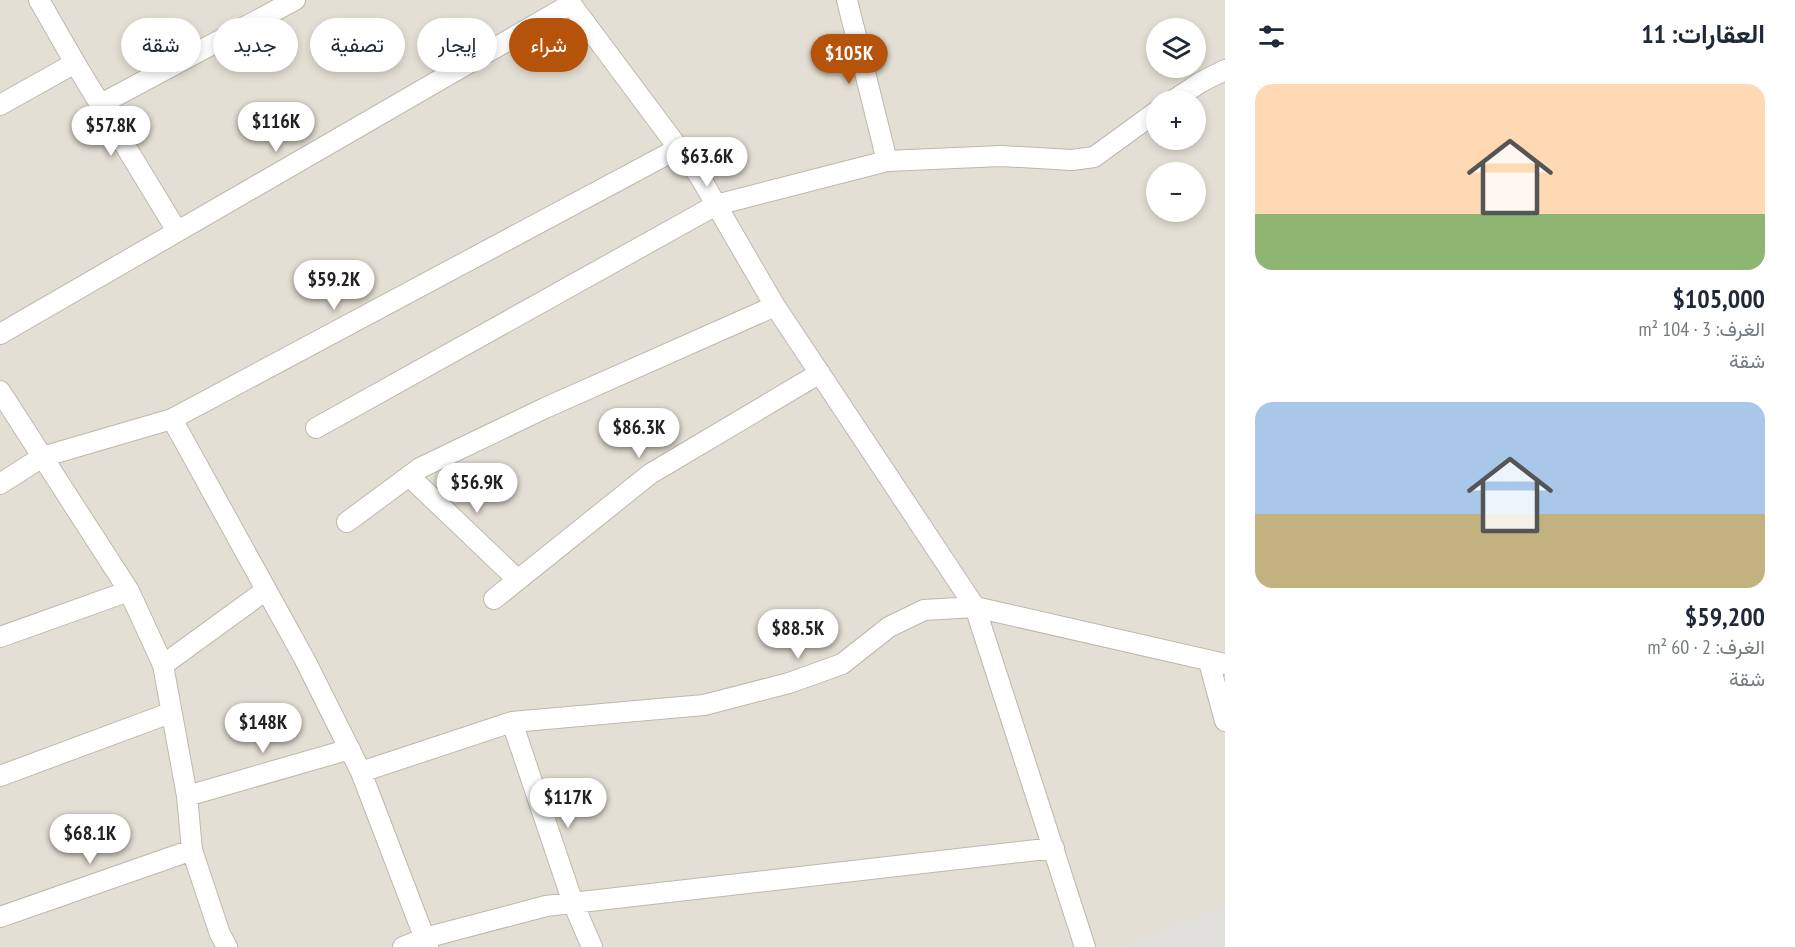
<!DOCTYPE html>
<html lang="ar">
<head>
<meta charset="utf-8">
<style>
	:root { --surface:#fff; --page:#f6f6f7; --text:#1f2937; --muted:#747a83; --accent:#b45309 }
	body { margin:0; font-family:"PT Sans Narrow",Vazirmatn,sans-serif; background:var(--page); color:var(--text); direction:rtl; height:100vh; display:flex; flex-direction:column; font-size:22px; white-space:nowrap }
	* { box-sizing:border-box; margin:0 }
	p { font-size:20px; color:var(--muted) }
	.icon { flex:none; width:33px; height:33px; fill:none; stroke:currentColor; stroke-width:2; stroke-linecap:round; stroke-linejoin:round }
	.map { position:relative; flex:1; overflow:hidden; direction:ltr }
	.sheet { display:flex; flex-direction:column; background:var(--surface); width:570px }
	.sheet>* { flex:none }
	.top-card { position:absolute; left:18px; top:18px; width:570px; height:54px; direction:rtl; display:flex; gap:12px }
	.tools { position:absolute; left:1146px; top:18px; display:grid; gap:12px }
	.tools a { display:grid; place-items:center; width:60px; height:60px; border-radius:50%; background:var(--surface); box-shadow:0 3px 9px #0003; font-size:30px }
	.price { position:absolute; translate:-50% -51px; padding:0 14px; border-radius:21px; background:#fff; color:#222; font-size:20px; line-height:39px; filter:drop-shadow(0 2px 3px #0008) }
	.price::after { content:''; position:absolute; left:50%; top:36px; width:18px; height:14px; margin-left:-9px; background:inherit; clip-path:polygon(0 0,100% 0,50% 100%) }
	.price.active { background:var(--accent); color:#fff }
	ul { padding:0; list-style:none }
	li { display:grid; align-content:center; gap:12px; height:318px; padding:0 30px }
	li span { display:grid; place-items:center; height:186px; border-radius:18px; color:#555 }
	li>.icon { margin-inline-start:auto }
	span .icon { width:108px; height:108px; fill:#fffc; stroke-width:1 }
	li b { font-size:26px }
	h2 { display:flex; justify-content:space-between; align-items:center; height:72px; padding:0 30px; font-size:26px }
	.pill { padding:0 21px; border-radius:27px; background:var(--surface); box-shadow:0 3px 9px #0003; font-size:21px; line-height:54px }
	.pill.active { background:var(--accent); color:#fff }
	main { display:flex; flex:1; min-height:0 }
	.map>svg:first-child { display:block }
	.residential { fill:#e4dfd4; fill-rule:evenodd }
	.parking { fill:#e2e0dd }
	.lines { fill:none; stroke-linecap:round; stroke-linejoin:round }
	.minor-casing { stroke:#beb8ac; stroke-width:22 }
	.minor { stroke:#fff; stroke-width:20 }
</style>
</head>
<body>
<main>
<section class="sheet">
<h2>العقارات: 11<svg class="icon" aria-label="filters" viewBox="0 0 24 24"><path d="M4 7h16M4 17h16"/><circle cx="9" cy="7" r="2"/><circle cx="15" cy="17" r="2"/></svg></h2>
<ul>
<li><span style="background:linear-gradient(#ffd9b3 70%,#8fb573 0)"><svg class="icon" aria-label="home" viewBox="0 0 24 24"><path d="M3 11l9-7 9 7M6 9v11h12V9"/></svg></span><div><b>$105,000</b><p>الغرف: 3 · 104 m²</p><p>شقة</p></div></li>
<li><span style="background:linear-gradient(#a9c7e8 60%,#c2b280 0)"><svg class="icon" aria-label="home" viewBox="0 0 24 24"><path d="M3 11l9-7 9 7M6 9v11h12V9"/></svg></span><div><b>$59,200</b><p>الغرف: 2 · 60 m²</p><p>شقة</p></div></li>
</ul>
</section>
<div class="map">
<svg width="1225" height="947" viewBox="0 0 1225 947">
	<rect width="100%" height="100%" fill="#f0ede5"/>
	<path class="residential" d="M0 0H1225V947H0ZM1156 28H1196V68H1156ZM1156 100H1196V140H1156ZM1156 172H1196V212H1156Z"/>
	<path class="parking" d="M1225 906V947H1130L1128 943Z"/>
	<g class="lines">
		<g class="minor-casing">
			<path id="minor" d="M39 0 75 63 177 231
				M568 0 700 177 775 306 975 607 1085 947
				M847 0 887 161
				M1174 100 1201 82 1225 70
				M101 104 295 0
				M0 105 75 63
				M0 334 571 4
				M0 391 129 591 163 665 187 796 192 850 220 934 227 947
				M172 419 305 660 361 772 428 947
				M316 428 716 205 887 161 1001 156 1072 160 1094 157 1156 112
				M409 476 518 580
				M0 484 42 457 172 419 679 148
				M347 522 420 468 545 408 775 306
				M494 599 650 474 820 373
				M0 637 129 591
				M1209 662 1225 721
				M163 665 266 590
				M512 722 573 903 592 947
				M361 772 512 722 704 705 789 683 842 664 889 627 924 610 975 607 1225 664
				M0 776 170 713
				M187 796 350 749
				M0 917 192 850
				M403 947 425 938 546 906 1054 848"/>
		</g>
		<use href="#minor" class="minor"/>
	</g>
</svg>
<div class="tools">
<a><svg class="icon" aria-label="layers" viewBox="0 0 24 24"><path d="M12 4l9 5-9 5-9-5zM3 14l9 5 9-5"/></svg></a>
<a>+</a>
<a>−</a>
</div>
<b class="price active" style="left:849px;top:85px">$105K</b>
<b class="price" style="left:276px;top:153px">$116K</b>
<b class="price" style="left:111px;top:157px">$57.8K</b>
<b class="price" style="left:707px;top:188px">$63.6K</b>
<b class="price" style="left:334px;top:311px">$59.2K</b>
<b class="price" style="left:639px;top:459px">$86.3K</b>
<b class="price" style="left:477px;top:514px">$56.9K</b>
<b class="price" style="left:798px;top:660px">$88.5K</b>
<b class="price" style="left:263px;top:754px">$148K</b>
<b class="price" style="left:568px;top:829px">$117K</b>
<b class="price" style="left:90px;top:865px">$68.1K</b>
<div class="top-card">
<a class="pill active">شراء</a>
<a class="pill">إيجار</a>
<a class="pill">تصفية</a>
<a class="pill">جديد</a>
<a class="pill">شقة</a>
</div>
</div>
</main>
</body>
</html>
